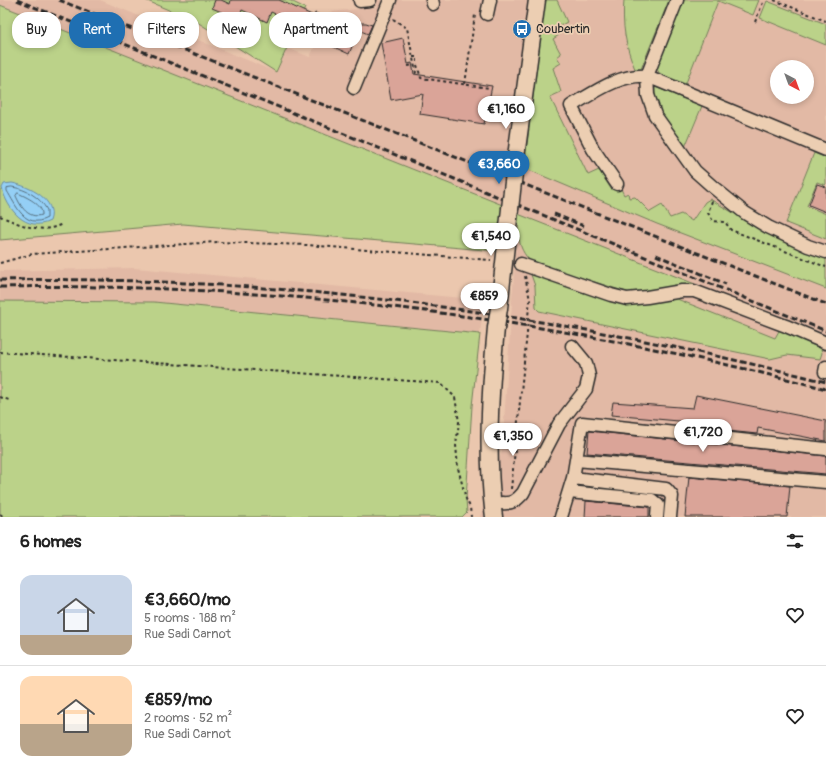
<!DOCTYPE html>
<html lang="en">
<head>
<meta charset="utf-8">
<style>
	:root { --surface:#fff; --page:#f2f2f2; --text:#222; --muted:#767676; --line:#e0e0e0; --accent:#1f6fb2 }
	body { margin:0; font-family:Pangolin,sans-serif; background:var(--page); color:var(--text); height:100vh; display:flex; flex-direction:column; font-size:15px; white-space:nowrap }
	* { box-sizing:border-box; margin:0 }
	p { font-size:13px; color:var(--muted) }
	.icon { flex:none; width:22px; height:22px; fill:none; stroke:currentColor; stroke-width:2; stroke-linecap:round; stroke-linejoin:round }
	.map { position:relative; height:517px; overflow:hidden }
	.sheet { display:flex; flex-direction:column; background:var(--surface); flex:1 }
	.sheet>* { flex:none }
	.top-card { position:absolute; left:12px; top:12px; width:400px; height:36px; display:flex; gap:8px }
	.needle { width:26px; rotate:139deg }
	.fabs { position:absolute; left:770px; top:60px; display:grid; gap:8px }
	.fabs a { display:grid; place-items:center; width:44px; height:44px; border-radius:50%; background:var(--surface); box-shadow:0 2px 6px #0003; font-size:20px }
	.price { position:absolute; translate:-50% -34px; padding:0 9px; border-radius:14px; background:#fff; color:#222; font-size:13px; line-height:26px; filter:drop-shadow(0 1px 2px #0008) }
	.price::after { content:''; position:absolute; left:50%; top:24px; width:12px; height:9px; margin-left:-6px; background:inherit; clip-path:polygon(0 0,100% 0,50% 100%) }
	.price.current { background:var(--accent); color:#fff }
	ul { padding:0; list-style:none }
	li { display:flex; align-items:center; gap:12px; height:100px; padding:0 20px }
	li+li { border-top:1px solid var(--line) }
	li span { display:grid; place-items:center; flex:none; width:112px; height:80px; border-radius:12px; color:#555 }
	li>.icon { margin-inline-start:auto }
	span .icon { width:48px; height:48px; fill:#fffc; stroke-width:1 }
	li b { font-size:17px }
	h2 { display:flex; justify-content:space-between; align-items:center; height:48px; padding:0 20px; font-size:17px }
	.pill { padding:0 14px; border-radius:16px; background:var(--surface); box-shadow:0 2px 6px #0003; font-size:14px; line-height:36px }
	.pill.current { background:var(--accent); color:#fff }
	.map>svg:first-child { display:block }
	.built { fill:#e2b9a5; fill-rule:evenodd }
	.green { fill:#bbd289; stroke:#737e5a }
	.water { fill:#94cff5; stroke:#6a8da4 }
	.lines { fill:none; stroke-linecap:round; stroke-linejoin:round }
	.shore { stroke:#556d7c; stroke-width:1 }
	.building { fill:#daa498; stroke:#2b2b2b }
	.minor-casing { stroke:#2b2b2b; stroke-width:15 }
	.major-casing { stroke:#2b2b2b; stroke-width:19 }
	.path { stroke:#2b2b2b; stroke-width:2; stroke-dasharray:3 3; stroke-linecap:butt }
	.minor { stroke:#ecceb2; stroke-width:12 }
	.major { stroke:#ecceb2; stroke-width:16 }
	.rail { stroke:#2b2b2b; stroke-width:3; stroke-dasharray:6 3; stroke-linecap:butt }
	.major-bridge-casing { stroke:#2b2b2b; stroke-width:19; stroke-linecap:butt }
	.path-bridge { stroke:#2b2b2b; stroke-width:2; stroke-dasharray:3 3; stroke-linecap:butt }
	.major-bridge { stroke:#ecceb2; stroke-width:16 }
	.labels { text-anchor:middle; dominant-baseline:central; stroke-width:3.5; stroke-linejoin:round; paint-order:stroke }
	.poi-label { font-size:13px; fill:#2b2b2b; stroke:#ecceb2; text-anchor:start }
</style>
</head>
<body>
<div class="map">
<svg width="826" height="517" viewBox="0 0 826 517">
	<rect width="100%" height="100%" fill="#ebc7ae"/>
	<filter id="ink" filterUnits="userSpaceOnUse"><feTurbulence type="fractalNoise" baseFrequency=".025" numOctaves="2"/><feDisplacementMap in="SourceGraphic" scale="8" xChannelSelector="R" yChannelSelector="G"/><feConvolveMatrix kernelMatrix="1 2 1 2 8 2 1 2 1" color-interpolation-filters="sRGB"/></filter>
	<g filter="url(#ink)">
		<path class="built" d="M0 0H100L276 72 287 48 310 57 330 12 376 7 375 0H826V517H480L502 451 518 214 524 168 510 162 505 206 0 7ZM777 67H807V97H777Z
			M135 268 484 300 480 334 154 302 0 301V271Z"/>
		<path class="green" d="M145 0H289L305 8 276 72 197 22Z
			M545 0H557L567 22 556 28 559 35 553 39 561 54 557 57 561 63 553 68 561 92 550 97 588 175 599 170 611 189H621L624 195 628 193 629 198 635 197 650 212 662 205 670 218 681 214 692 221 705 202 710 199C748 222 785 243 826 258V289L657 224 524 168Z
			M624 0H669L641 69H635C625 45 622 25 624 0Z
			M681 0H759L753 15 718 1 684 88C668 81 659 80 655 62Z
			M767 1 826 24V45L760 18Z
			M0 5 505 206 496 251 183 224 0 240Z
			M655 87 702 106 685 147C671 129 653 111 655 87Z
			M814 153 826 158V184L825 185 817 182 807 206 826 214V239L786 223Z
			M518 214 695 284 633 294 531 262C516 246 519 235 518 214Z
			M529 269 618 302 672 297 775 338 780 329 820 345 822 353 820 359 787 355 770 359 539 311 536 308 535 286Z
			M0 301 154 302 480 334 472 406 466 499 467 512 462 517H0Z"/>
		<path class="water" d="M12 183C29 186 58 200 50 221 26 233 7 209 2 188L4 184Z"/>
		<g class="lines">
			<path class="shore" d="M12 187C26 189 40 197 47 210V218C25 230 16 205 7 191V188Z
				M18 193C26 197 43 204 42 215 28 219 21 207 16 196Z"/>
		</g>
		<path class="building" d="M215 0H221L230 4 231 0H279L314 16 315 13 325 17 321 26 342 23H366L372 25 368 34 361 31 358 38 356 37 349 54 323 42 325 37 271 12 267 22 242 10 239 16 233 13 231 16 212 8Z
			M403 38 408 64 412 63 414 74 492 86 484 124 420 114 423 94 391 100 381 43Z
			M817 184 826 187V212L809 205Z
			M696 395 826 421V441L758 428 757 434 689 427 690 422 611 415 613 402 693 408Z
			M589 431 826 456V474L587 453Z
			M689 477 790 486 787 517H685Z
			M586 501 649 507V517H585Z"/>
		<g class="lines">
			<g class="minor-casing">
				<path id="minor" d="M432 0 433 4
					M677 0 647 76 648 95 655 115 695 171 713 187 745 213 768 227 808 246 826 252
					M360 1 370 0
					M487 14 490 0
					M354 88 390 0
					M617 184 593 149 571 106C595 92 619 74 647 76L826 150
					M521 264 611 295 627 299 647 297 682 291H694L786 326 826 343
					M825 372 826 367
					M576 460 826 482
					M573 478 582 423 826 449
					M569 492 652 500 658 505 657 517
					M502 503C512 504 517 500 523 493L559 424 586 389 589 376 586 363 572 346
					M561 517 573 478 666 489 672 496 670 517"/>
			</g>
			<g class="major-casing">
				<path id="major" d="M515 164 537 0
					M499 308 510 209
					M494 517C486 454 490 392 496 328"/>
			</g>
			<path class="path" d="M774 0 826 21
				M393 19 407 28 416 73 419 74
				M755 22 764 0
				M413 57H417V65L421 78 489 88
				M408 66 414 65
				M465 84 475 15
				M712 201 708 213 713 221 725 222 731 230 826 267
				M0 216C19 224 41 235 62 224
				M0 263 32 254 217 242 307 245 491 260
				M525 276 530 300 528 316
				M0 352 440 383 455 397 459 422 456 445 458 468 466 499 470 507 471 517
				M0 397 9 400
				M511 489 527 333
				M0 514 4 517"/>
			<use href="#minor" class="minor"/>
			<use href="#major" class="major"/>
			<path class="rail" d="M17 0 826 331
				M59 0 826 304
				M554 214 584 226
				M656 255 726 284
				M0 280C278 275 557 314 826 382
				M0 287C277 282 558 319 826 389"/>
			<g class="major-bridge-casing">
				<path id="major-bridge" d="M510 209 515 164
					M496 328 499 308"/>
			</g>
			<path class="path-bridge" d="M527 333 528 316"/>
			<use href="#major-bridge" class="major-bridge"/>
		</g>
	</g>
	<defs>
		<g id="bus-disc" transform="scale(1)"><circle r="9.5" fill="#1f6fb2" stroke="#ecceb2"/><path d="M-5-6H5V4H4V6H2V4H-2V6H-4V4H-5ZM-3.5-4V0h7V-4ZM-3.5 1.2v1.5H-2V1.2ZM2 1.2v1.5H3.5V1.2Z" fill="#fff"/></g>
	</defs>
	<g fill-rule="evenodd">
		<use href="#bus-disc" x="522" y="29"/>
	</g>
	<g class="labels">
		<g class="poi-label">
			<text x="536" y="29">Coubertin</text>
		</g>
	</g>
</svg>
<div class="fabs">
<a><svg class="needle" viewBox="-14 -14 28 28"><path d="M0-13l5 13h-10z" fill="#e53935"/><path d="M0 13l5-13h-10z" fill="#767676"/></svg></a>
</div>
<b class="price" style="left:506px;top:130px">€1,160</b>
<b class="price current" style="left:499px;top:185px">€3,660</b>
<b class="price" style="left:491px;top:257px">€1,540</b>
<b class="price" style="left:484px;top:317px">€859</b>
<b class="price" style="left:703px;top:453px">€1,720</b>
<b class="price" style="left:513px;top:457px">€1,350</b>
<div class="top-card">
<a class="pill">Buy</a>
<a class="pill current">Rent</a>
<a class="pill">Filters</a>
<a class="pill">New</a>
<a class="pill">Apartment</a>
</div>
</div>
<section class="sheet">
<h2>6 homes<svg class="icon" aria-label="filters" viewBox="0 0 24 24"><path d="M4 7h16M4 17h16"/><circle cx="9" cy="7" r="2"/><circle cx="15" cy="17" r="2"/></svg></h2>
<ul>
<li><span style="background:linear-gradient(#c9d6e8 75%,#b9a48a 0)"><svg class="icon" aria-label="home" viewBox="0 0 24 24"><path d="M3 11l9-7 9 7M6 9v11h12V9"/></svg></span><div><b>€3,660/mo</b><p>5 rooms · 188 m²</p><p>Rue Sadi Carnot</p></div><svg class="icon" aria-label="heart" viewBox="0 0 24 24"><path d="M12 20l-8-8c-3-5 5-10 8-4 3-6 11-1 8 4z"/></svg></li>
<li><span style="background:linear-gradient(#ffd9b3 60%,#b9a48a 0)"><svg class="icon" aria-label="home" viewBox="0 0 24 24"><path d="M3 11l9-7 9 7M6 9v11h12V9"/></svg></span><div><b>€859/mo</b><p>2 rooms · 52 m²</p><p>Rue Sadi Carnot</p></div><svg class="icon" aria-label="heart" viewBox="0 0 24 24"><path d="M12 20l-8-8c-3-5 5-10 8-4 3-6 11-1 8 4z"/></svg></li>
</ul>
</section>
</body>
</html>
